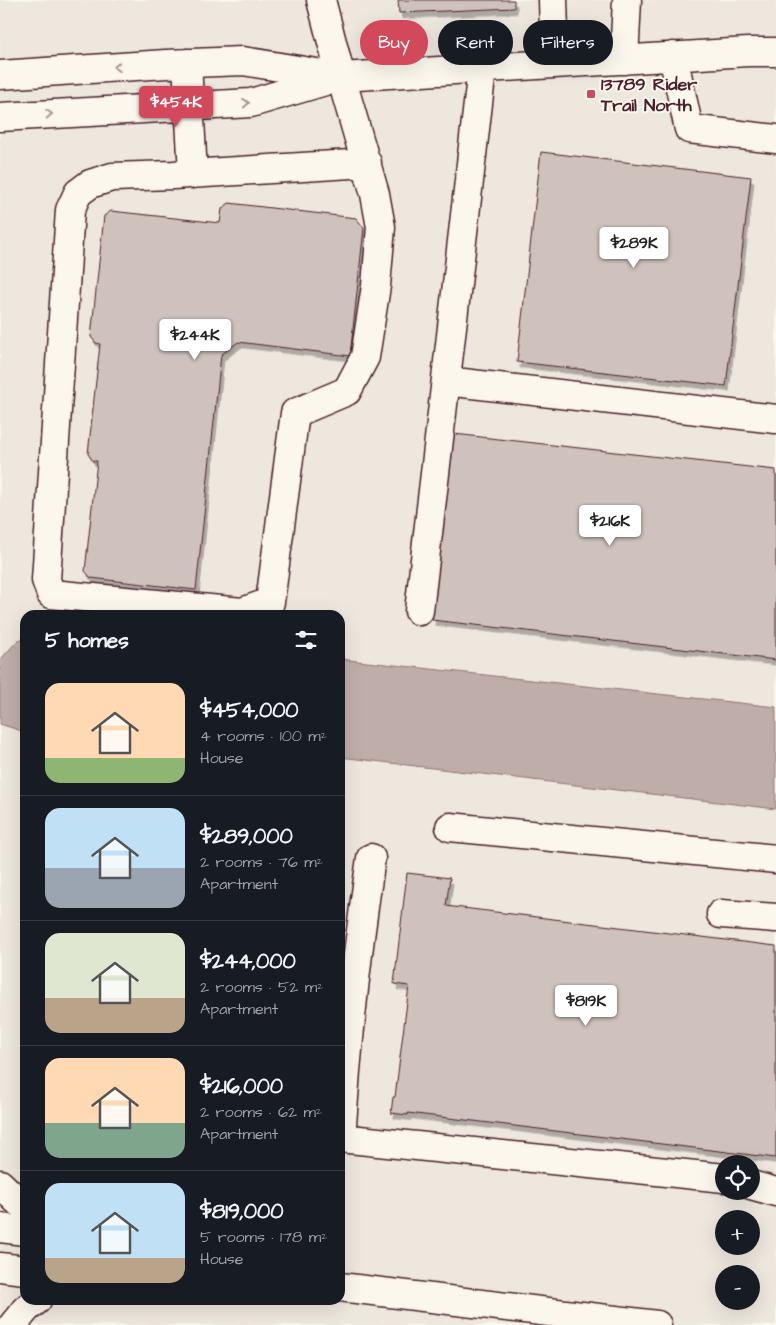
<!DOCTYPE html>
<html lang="en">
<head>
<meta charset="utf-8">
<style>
	:root { --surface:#171b24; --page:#242831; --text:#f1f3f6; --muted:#9ea1a6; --line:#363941; --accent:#d1495b }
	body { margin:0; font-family:"Architects Daughter",sans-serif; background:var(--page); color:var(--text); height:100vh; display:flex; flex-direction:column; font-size:19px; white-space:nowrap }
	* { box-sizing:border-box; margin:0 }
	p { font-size:16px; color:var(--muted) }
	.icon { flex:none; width:28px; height:28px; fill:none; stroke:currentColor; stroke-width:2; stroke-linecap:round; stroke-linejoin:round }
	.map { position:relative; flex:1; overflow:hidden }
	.details { position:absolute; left:20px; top:610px; width:325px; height:695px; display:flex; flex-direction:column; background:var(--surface); border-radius:15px; box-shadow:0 5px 20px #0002 }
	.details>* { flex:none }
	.hud { position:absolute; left:360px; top:20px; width:340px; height:45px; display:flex; gap:10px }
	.fabs { position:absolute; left:715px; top:1155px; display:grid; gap:10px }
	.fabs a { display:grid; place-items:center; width:45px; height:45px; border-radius:50%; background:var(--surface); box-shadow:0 5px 20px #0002; font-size:25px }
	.price { position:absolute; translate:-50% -42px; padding:0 11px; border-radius:5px; background:#fff; color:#222; font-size:16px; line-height:32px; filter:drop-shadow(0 1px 2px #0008) }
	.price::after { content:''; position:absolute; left:50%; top:30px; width:15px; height:11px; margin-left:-8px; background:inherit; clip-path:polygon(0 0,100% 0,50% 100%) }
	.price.on { background:var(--accent); color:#fff }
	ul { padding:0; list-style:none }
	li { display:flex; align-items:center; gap:15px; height:125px; padding:0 25px }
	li+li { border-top:1px solid var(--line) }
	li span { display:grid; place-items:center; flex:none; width:140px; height:100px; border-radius:15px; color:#555 }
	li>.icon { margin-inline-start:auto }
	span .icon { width:60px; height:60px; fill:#fffc; stroke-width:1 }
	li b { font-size:21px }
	h2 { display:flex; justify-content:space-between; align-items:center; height:60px; padding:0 25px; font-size:21px }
	.chip { padding:0 18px; border-radius:22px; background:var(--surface); box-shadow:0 5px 20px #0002; font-size:18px; line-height:45px }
	.chip.on { background:var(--accent); color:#fff }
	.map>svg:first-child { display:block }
	.built { fill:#eee7de; fill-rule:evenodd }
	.water { fill:#bfadaa; stroke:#907477 }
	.building { fill:#cfc2bc; stroke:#4a1f2b; filter:url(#shadow) }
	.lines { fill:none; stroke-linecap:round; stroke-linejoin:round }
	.minor-casing { stroke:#4a1f2b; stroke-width:31 }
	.highway-casing { stroke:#4a1f2b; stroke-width:31 }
	.minor { stroke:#fbf7ec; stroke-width:28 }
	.highway { stroke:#fbf7ec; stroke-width:28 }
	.oneway { stroke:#ab9695 }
	.poi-dot { fill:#d1495b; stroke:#fbf7ec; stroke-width:2 }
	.labels { text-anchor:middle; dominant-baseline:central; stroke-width:4; stroke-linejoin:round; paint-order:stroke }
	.poi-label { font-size:18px; font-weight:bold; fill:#4a1f2b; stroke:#fbf7ec; text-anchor:start }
</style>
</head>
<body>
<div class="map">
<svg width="776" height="1325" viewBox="0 0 776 1325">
	<defs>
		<filter id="shadow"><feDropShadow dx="3" dy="5.5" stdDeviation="0" flood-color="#0004"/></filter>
	</defs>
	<rect width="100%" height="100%" fill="#fbf7ec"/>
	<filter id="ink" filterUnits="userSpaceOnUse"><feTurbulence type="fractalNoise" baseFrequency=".02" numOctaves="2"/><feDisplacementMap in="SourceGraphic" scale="10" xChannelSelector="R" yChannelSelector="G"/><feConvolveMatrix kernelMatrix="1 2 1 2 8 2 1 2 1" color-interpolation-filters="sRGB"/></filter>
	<g filter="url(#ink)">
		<path class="built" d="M0 0H776V1325H0ZM25 615H340V1300H25ZM724 1164H751V1191H724ZM724 1219H751V1246H724ZM724 1274H751V1301H724Z"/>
		<path class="water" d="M25 639V732L0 724V660L18 640Z
			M340 659 776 707V809L340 757Z"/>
		<path class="building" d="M398 0H514V8L399 13Z
			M541 152 751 177 726 386 517 362Z
			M229 203 356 218 364 228 350 356 238 342 221 355 196 590 91 578 85 571 97 461H93L88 454 100 344 96 343 91 337 104 216 111 211 220 223 222 209Z
			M454 434 776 470V660L432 620Z
			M407 873 450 878 446 906 776 946V1158L408 1113V1115L391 1113 393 1097H395L409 986 394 984Z"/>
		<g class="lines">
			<g class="minor-casing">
				<path id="minor" d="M321 0 341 77 375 194 381 227 376 286 365 357 347 391 295 413 270 602 242 612 51 594 46 580 70 210 78 193 90 184 112 177 173 175 367 163
					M553 0 555 64
					M673 56 689 129 776 139
					M624 60 627 0
					M187 63 193 174
					M0 75 166 64 243 61 341 77 748 52H776
					M0 117 251 103 332 79
					M446 381 776 419
					M419 611 482 69
					M450 827 776 859
					M721 914 776 918
					M340 1138 724 1178
					M341 1138C347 1044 357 951 371 858
					M751 1185 776 1192
					M0 1228 25 1231
					M0 1267 25 1270
					M340 1287 657 1325"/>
			</g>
			<g class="highway-casing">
				<path id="highway" d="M0 1184 25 1208
					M13 1325 26 1309 37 1300"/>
			</g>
			<use href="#minor" class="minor"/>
			<use href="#highway" class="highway"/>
		</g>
		<defs><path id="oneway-chevron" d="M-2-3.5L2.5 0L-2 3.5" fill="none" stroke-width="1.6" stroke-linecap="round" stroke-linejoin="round" transform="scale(1.25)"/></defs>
		<g class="oneway">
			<use href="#oneway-chevron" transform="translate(117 67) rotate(176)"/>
			<use href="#oneway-chevron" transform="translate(246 103) rotate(-5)"/>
			<use href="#oneway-chevron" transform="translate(49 114) rotate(-3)"/>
		</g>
	</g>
	<rect class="poi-dot" x="586" y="89" width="10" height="10" rx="2.5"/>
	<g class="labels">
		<g class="poi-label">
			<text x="601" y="84">13789 Rider<tspan x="601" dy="21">Trail North</tspan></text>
		</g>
	</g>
</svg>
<div class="fabs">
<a><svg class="icon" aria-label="locate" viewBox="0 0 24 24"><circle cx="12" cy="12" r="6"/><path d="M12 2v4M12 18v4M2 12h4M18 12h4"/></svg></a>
<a>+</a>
<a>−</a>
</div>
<b class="price on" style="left:176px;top:128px">$454K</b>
<b class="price" style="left:634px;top:269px">$289K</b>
<b class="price" style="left:195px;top:361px">$244K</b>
<b class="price" style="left:610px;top:547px">$216K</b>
<b class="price" style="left:586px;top:1027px">$819K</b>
<div class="hud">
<a class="chip on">Buy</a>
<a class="chip">Rent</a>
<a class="chip">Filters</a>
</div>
<section class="details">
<h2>5 homes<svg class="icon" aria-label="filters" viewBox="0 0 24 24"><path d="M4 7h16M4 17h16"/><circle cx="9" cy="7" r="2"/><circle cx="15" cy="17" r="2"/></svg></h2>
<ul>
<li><span style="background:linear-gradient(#ffd9b3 75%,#8fb573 0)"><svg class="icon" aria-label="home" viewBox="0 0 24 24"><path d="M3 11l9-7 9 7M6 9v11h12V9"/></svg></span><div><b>$454,000</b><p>4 rooms · 100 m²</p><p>House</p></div></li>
<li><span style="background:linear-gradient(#bfe0f5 60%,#9aa5b1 0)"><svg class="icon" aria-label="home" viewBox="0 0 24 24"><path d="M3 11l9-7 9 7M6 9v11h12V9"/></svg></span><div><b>$289,000</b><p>2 rooms · 76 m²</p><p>Apartment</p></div></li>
<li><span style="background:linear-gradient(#dfe7d0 65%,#b9a48a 0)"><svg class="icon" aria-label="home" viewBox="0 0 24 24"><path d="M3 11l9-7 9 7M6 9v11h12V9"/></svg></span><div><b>$244,000</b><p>2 rooms · 52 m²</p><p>Apartment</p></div></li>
<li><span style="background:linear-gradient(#ffd9b3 65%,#7fa58c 0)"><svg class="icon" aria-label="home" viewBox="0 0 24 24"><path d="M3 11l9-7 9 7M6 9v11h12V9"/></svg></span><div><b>$216,000</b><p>2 rooms · 62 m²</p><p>Apartment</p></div></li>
<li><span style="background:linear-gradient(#bfe0f5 75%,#b9a48a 0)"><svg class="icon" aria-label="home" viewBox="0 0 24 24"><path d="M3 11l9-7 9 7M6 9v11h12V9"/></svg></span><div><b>$819,000</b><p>5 rooms · 178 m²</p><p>House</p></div></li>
</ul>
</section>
</div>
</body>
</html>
